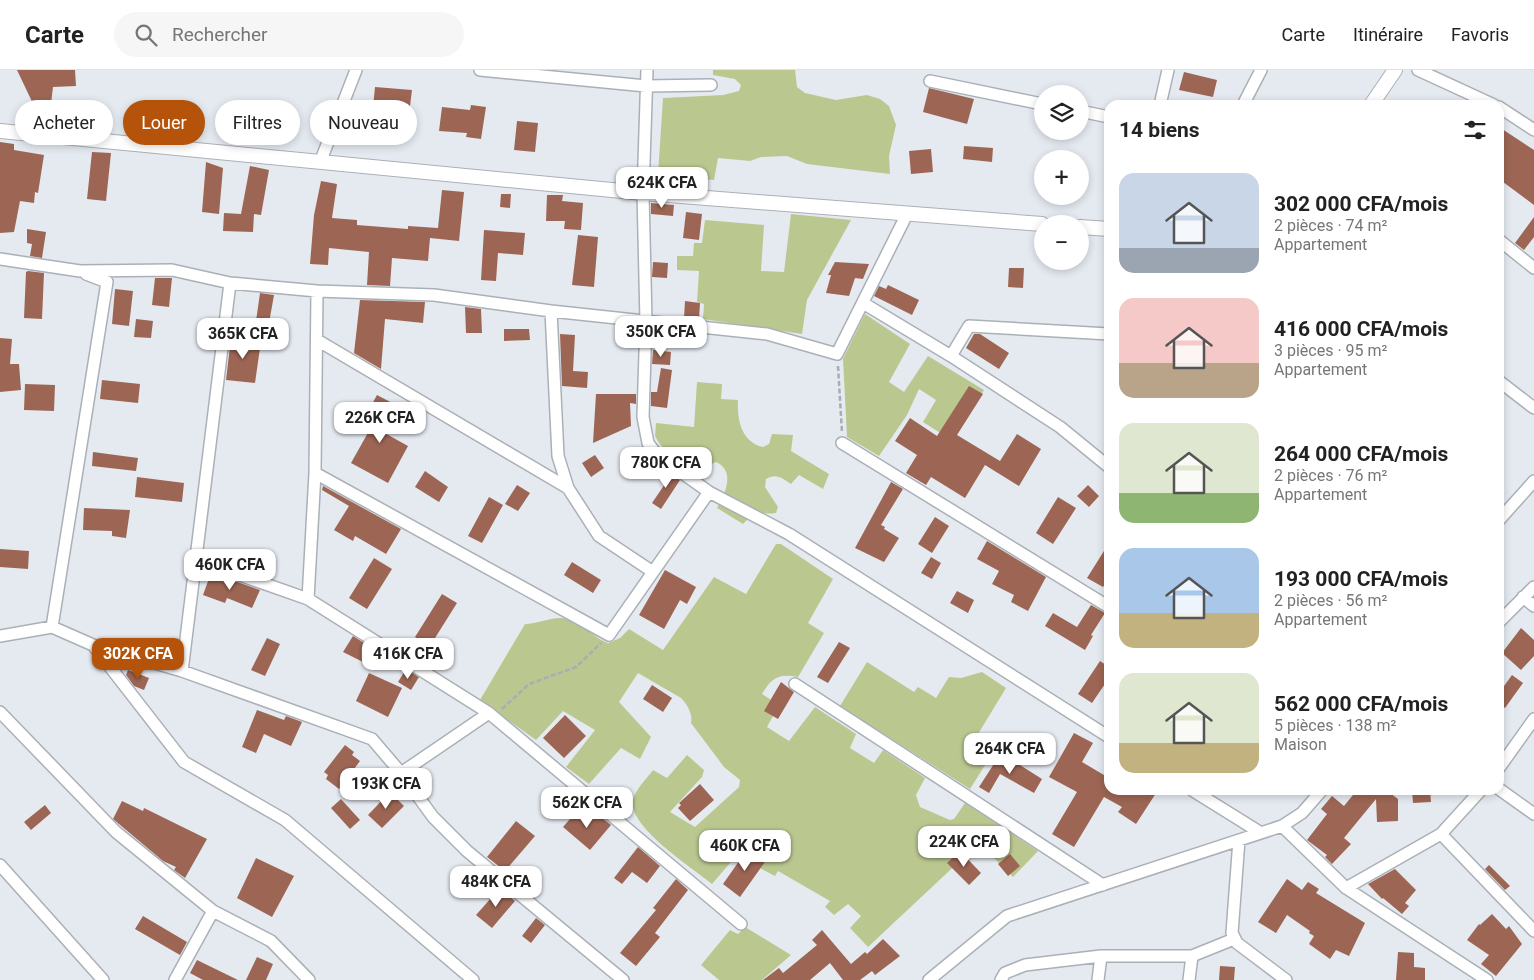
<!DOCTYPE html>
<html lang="fr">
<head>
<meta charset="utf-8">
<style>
	:root { --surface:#fff; --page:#f6f6f6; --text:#222; --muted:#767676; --line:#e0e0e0; --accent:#b45309 }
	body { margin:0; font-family:Roboto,sans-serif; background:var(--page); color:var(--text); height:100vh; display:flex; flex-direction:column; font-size:19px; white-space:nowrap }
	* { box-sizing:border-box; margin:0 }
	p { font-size:16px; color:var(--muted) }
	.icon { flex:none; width:28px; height:28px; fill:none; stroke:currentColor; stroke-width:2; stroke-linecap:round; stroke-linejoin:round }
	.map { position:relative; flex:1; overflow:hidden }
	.panel { position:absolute; left:1104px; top:30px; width:400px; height:695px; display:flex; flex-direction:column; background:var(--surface); border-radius:15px; box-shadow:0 2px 8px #0003 }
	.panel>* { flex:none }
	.hud { position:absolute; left:15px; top:30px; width:475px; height:45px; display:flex; gap:10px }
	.fabs { position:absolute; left:1034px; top:15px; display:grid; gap:10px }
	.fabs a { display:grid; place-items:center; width:55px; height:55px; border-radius:50%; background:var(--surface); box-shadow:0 2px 8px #0003; font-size:25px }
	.price { position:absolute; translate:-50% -42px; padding:0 11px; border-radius:10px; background:#fff; color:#222; font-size:16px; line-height:32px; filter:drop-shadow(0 1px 2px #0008) }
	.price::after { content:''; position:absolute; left:50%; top:30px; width:15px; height:11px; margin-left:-8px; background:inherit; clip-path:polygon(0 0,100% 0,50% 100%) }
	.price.current { background:var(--accent); color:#fff }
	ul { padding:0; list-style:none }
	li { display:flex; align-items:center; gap:15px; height:125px; padding:0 15px }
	li span { display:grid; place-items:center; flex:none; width:140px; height:100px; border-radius:15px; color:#555 }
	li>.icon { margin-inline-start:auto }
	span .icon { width:60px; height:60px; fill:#fffc; stroke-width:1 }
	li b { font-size:21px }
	h2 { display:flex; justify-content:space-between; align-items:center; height:60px; padding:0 15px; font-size:21px }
	.pill { padding:0 18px; border-radius:22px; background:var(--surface); box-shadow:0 2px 8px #0003; font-size:18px; line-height:45px }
	.pill.current { background:var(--accent); color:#fff }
	header { display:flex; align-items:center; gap:30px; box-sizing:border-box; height:70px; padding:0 25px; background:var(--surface); border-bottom:1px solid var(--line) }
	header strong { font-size:24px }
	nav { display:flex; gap:28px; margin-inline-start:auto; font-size:18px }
	.search { width:350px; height:45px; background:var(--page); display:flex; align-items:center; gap:12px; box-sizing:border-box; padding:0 18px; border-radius:28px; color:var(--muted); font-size:19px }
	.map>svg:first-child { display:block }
	.green { fill:#bac890 }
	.building { fill:#9d6654 }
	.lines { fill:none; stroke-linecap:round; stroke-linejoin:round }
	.minor-casing { stroke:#abb0b7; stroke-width:14 }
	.tertiary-casing { stroke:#abb0b7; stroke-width:16 }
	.path { stroke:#a9adb3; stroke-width:2.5; stroke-dasharray:5 2.5; stroke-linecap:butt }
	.minor { stroke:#fff; stroke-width:11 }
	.tertiary { stroke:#fff; stroke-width:14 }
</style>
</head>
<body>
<header>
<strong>Carte</strong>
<div class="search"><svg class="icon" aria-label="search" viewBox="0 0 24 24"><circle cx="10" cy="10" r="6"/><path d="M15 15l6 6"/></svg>Rechercher</div>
<nav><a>Carte</a><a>Itinéraire</a><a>Favoris</a></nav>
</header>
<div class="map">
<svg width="1534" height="910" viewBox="0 0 1534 910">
	<rect width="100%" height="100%" fill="#e5eaf1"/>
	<path class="green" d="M713 0H795L797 17 805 23 836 30 867 25 880 29 889 36 896 55 889 86 890 104 807 94 787 86 761 87 750 91 718 88 714 110 658 105 663 28 723 25 739 21 741 15 735 9 713 5Z
		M791 144 851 150 807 230 802 264 703 249 704 234 697 232 699 201 677 200V186H693L694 173H702L705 150 764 155 761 201 784 202Z
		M865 244 910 274 889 312 904 322 928 286 984 320 953 371 923 352 936 330 919 319 907 345 879 386 847 367 843 289Z
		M697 312 722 314 721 329 738 330C737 349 741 372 763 377L769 374 772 364 793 365 791 381 829 404 823 419 799 405 791 414C782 408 776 403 766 409L765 417 778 437 776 443C759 445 756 439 743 454L717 438C725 424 736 401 716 392 705 395 704 409 694 412L659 373 655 366 656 353 694 357Z
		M776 474H781L833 509 808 553 824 563 798 607C779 603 771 608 762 624L779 635 767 657 789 671 815 637 856 664 850 678 874 693 883 680 925 708 916 725 920 737 950 750 954 749 965 733 1038 781 1013 807 979 773 868 877 850 858 861 846 848 834 834 845 825 837 830 831 778 801 775 806 736 786 712 814C694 799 626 756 633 729 636 719 647 708 653 700L667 708 687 685 704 700 702 707 670 742 695 757 739 717 740 710 724 697 691 653C693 644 687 634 681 628L638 603 619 632 651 667 640 689 621 678 589 714 566 697 595 660 563 641 536 670 480 630 525 554C537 554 548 548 560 548 579 548 591 567 608 573L620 568 629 559 663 580 714 507 746 524Z
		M867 592 914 622 918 617 936 628 949 607 961 608 982 602 1006 618 978 664 997 676 970 719 840 636Z
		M745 857 791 885 762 910H719L701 895 730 860 738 864Z"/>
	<path class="building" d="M17 0H75L76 16 53 17 50 42 36 40Z
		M1184 2 1217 10 1213 27 1179 20Z
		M375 17 412 20 407 60 371 57Z
		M929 18 974 29 967 54 923 42Z
		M471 35 486 37 481 69 466 67 467 63 439 61 442 37 470 40Z
		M517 51 538 53 535 82 514 80Z
		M1499 57 1534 80V135L1499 109Z
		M0 72 14 74V80L44 85 38 123 35 122 34 133 20 131 14 162 0 163Z
		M964 76 993 78 992 92 963 89Z
		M931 79 933 102 911 104 909 81Z
		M92 82 111 83 106 131 87 129Z
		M206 92 223 98 219 144 202 142Z
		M250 96 269 100 261 145 254 144 253 162 223 161 224 143 241 144Z
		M321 111 337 114 332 148 357 150V155L408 159V156L438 158 442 120 464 122 459 171 430 168 428 191 392 188 390 216 367 215 369 182 329 178 328 195 310 194 314 145Z
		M501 124H511L510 138 500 137Z
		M547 125H563L562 131 583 133 581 160 564 159 565 151H546Z
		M651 133 674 135 673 146 651 144Z
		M686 142 702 144 699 170 683 168Z
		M1534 147V167L1524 180 1515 173Z
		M27 159 46 162 42 188 30 186 32 174 27 173Z
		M484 160 525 163 523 185 498 183 496 211 481 210Z
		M578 165 598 167 594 217 572 215Z
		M653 192 668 193 667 208 652 207Z
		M835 192 869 194 863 209 855 208 849 226 826 223 831 205H828Z
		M1009 198H1024L1023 218 1008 217Z
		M28 201 44 203 42 249 24 248 26 202Z
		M155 208H172L169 237 152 235Z
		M888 215 919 230 912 245 874 226 879 216 886 219Z
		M115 219 133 221 129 256 112 254Z
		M260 223 274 225 269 253 256 251Z
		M360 230 425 232 423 253 385 249 381 299 354 283Z
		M685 231 700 233 699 249 684 248Z
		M465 237 481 239 482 263H466Z
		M136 249 153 251 151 268 134 267Z
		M504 259H529L530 270 504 271Z
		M560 264 575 265 573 301 588 302 587 318 562 316Z
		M974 264H980L1009 283 999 299 966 278Z
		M0 268 12 269 10 294H19L21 320 0 322Z
		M231 268 261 271 255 313 226 310Z
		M653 280 671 282 670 295 652 294Z
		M661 298 672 300 667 338 651 336V322H657Z
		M102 310 140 314 138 333 100 329Z
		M25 314 55 315 54 341 24 340Z
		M969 316 983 324 957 365 1000 391 1017 364 1041 379 1019 416 985 395 965 428 931 407 926 415 906 403 917 385 895 371 910 348 937 366Z
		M596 324H636V334L630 333 631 356 593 373Z
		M377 325 396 335 381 361 408 376 388 413 351 393 374 352 365 347Z
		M93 382 138 388 136 401 92 396Z
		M595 385 604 398 591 407 582 393Z
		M660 397 680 410 661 439 652 433 669 408 658 401Z
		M425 401 448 417 439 432 415 417Z
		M137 407 184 413 182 432 135 427Z
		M891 412 903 419 881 455 885 457 884 459 899 468 884 492 855 478Z
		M517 415 530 423 518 441 505 434Z
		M1088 415 1099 426 1089 437 1077 426Z
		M323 416 401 459 386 484 355 466 353 471 334 460 349 436 322 420Z
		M489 427 503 435 482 473 468 466Z
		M1058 427 1076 438 1053 474 1036 463Z
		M84 438 130 440 126 468 112 466V461L83 460Z
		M935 447 949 456 932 483 918 474Z
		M987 471 1046 507 1028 541 1011 532 1014 525 992 514 999 501 977 489Z
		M1109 473V508L1103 517 1087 508Z
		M0 479 29 481 28 499 0 497Z
		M931 487 941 493 932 509 921 503Z
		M374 488 392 499 367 539 349 528Z
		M572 492 601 510 593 523 564 505Z
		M665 500 696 517 687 534 680 530 664 559 639 545Z
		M211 503 260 520 252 538 227 528 225 533 203 525Z
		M957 521 974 530 968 543 950 533Z
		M442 524 457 533 430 576 415 567Z
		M1091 535 1105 543 1091 565 1093 566 1085 580 1045 556 1053 543 1077 557Z
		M1521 558 1534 570V586L1521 600 1502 583Z
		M353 566 386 587 379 600 343 582Z
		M267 568 280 574 265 606 251 600Z
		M839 572 850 578 828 613 817 607Z
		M1100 591 1109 597V608L1092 633 1078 624Z
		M406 599 419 607 411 620 398 612Z
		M128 600 149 608 144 620 134 616 126 605Z
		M369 603 402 618 388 647 356 631Z
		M1512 605 1523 613 1505 638 1499 633V623Z
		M781 612 794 622 778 649 764 641Z
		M652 615 672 628 663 642 643 629Z
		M257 640 284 650 286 646 302 652 291 676 264 664 256 683 242 677Z
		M565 645 586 666 564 688 543 668Z
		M1074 663 1093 673 1082 692 1109 708V720H1158L1136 754 1118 742 1122 737 1104 727 1074 777 1052 764 1077 722 1049 707Z
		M345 675 354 682 352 685 360 691 339 719 326 709 328 705 324 702Z
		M1001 683 1042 709 1034 723 1000 704 989 723 979 717Z
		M700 714 714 730 690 751 678 738 681 735 679 733Z
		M1357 720H1386L1398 729V751L1377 752 1376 729 1344 768 1351 774 1332 794 1325 787 1327 785 1307 770 1327 744 1321 739 1332 726 1344 736Z
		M1412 720H1430L1431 732 1413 733Z
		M390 722 404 736 382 758 368 745Z
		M341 729 360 750 350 759 331 738Z
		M122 731 143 741 144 738 207 769 185 808 174 800 176 797 163 791 113 749Z
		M45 735 51 743 31 760 24 752Z
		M576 742 587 751 595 742 611 755 590 780 563 757Z
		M516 751 535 766 505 801 487 787Z
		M638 777 660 796 647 813 632 802 622 814 614 808Z
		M749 777 767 789 740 827 723 814Z
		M960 781 981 803 969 815 947 793Z
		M1010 784 1020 796 1008 806 998 794Z
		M256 788 294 806 272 847 237 828Z
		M1489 795 1510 816 1505 820 1485 799Z
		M1395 799 1416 820 1405 833 1409 836 1402 844 1383 828 1382 829 1368 814Z
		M676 809 688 820 655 863 660 867 636 896 620 883 656 840 653 838Z
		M1287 809 1302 820 1308 812 1319 819 1316 823 1365 853 1349 886 1336 880 1330 889 1309 874 1314 866 1309 863 1310 861 1287 845 1276 863 1258 852Z
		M500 818 515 831 492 858 476 845Z
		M1492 844 1506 859 1509 856 1522 874 1496 906 1481 894 1489 885 1467 870 1479 854 1480 855Z
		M143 846 187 872 180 885 135 859Z
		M536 848 545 855 531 873 522 866Z
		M822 860 851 894 865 882 867 884 883 869 900 886 875 905 872 901 860 910H843L830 893 810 910H763L779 898 783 903 817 875 812 870Z
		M1398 882 1414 883V897L1425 898V910H1396Z
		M257 887 273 894 266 910H246Z
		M197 890 238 910H203L190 903Z
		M1220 896 1235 897 1234 910H1219Z"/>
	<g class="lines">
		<g class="minor-casing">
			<path id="minor" d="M480 0 646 16 711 15
				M647 0 643 123 646 251 643 347 648 373 657 385 709 422 789 464 1109 667
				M1418 0 1494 35
				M930 11 1042 34
				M1160 35 1168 0
				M1243 35 1261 0
				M1499 37 1534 60
				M1080 41 1109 47
				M321 90 356 0
				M1499 170 1534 198
				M0 189 80 201 172 200 230 213 317 221 434 225 551 241 767 264 837 284 907 144
				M863 233 951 286 1060 357 1109 397
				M551 241 558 386 568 418 599 466 653 502
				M317 270 568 418
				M951 286 969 256 1109 264
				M1499 311 1534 338
				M842 373 1109 537
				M315 403 609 565 709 422
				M1499 450 1534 411
				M197 490 308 529 489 643 741 854
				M1523 527 1534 536
				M308 529 315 403 317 221
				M1499 552 1534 517
				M52 557 107 212 86 204
				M0 566 52 557 93 575 182 601 372 669 401 703 433 747 467 781 623 910
				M93 575 184 692 285 750 473 910
				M182 601 230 213
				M795 614 1103 815
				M0 642 116 762 213 841 271 871 309 910
				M1499 698 1534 649
				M401 703 489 643
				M1499 719 1534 744
				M1192 720 1261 763
				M1282 756 1346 818 1487 910
				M1441 764 1534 861
				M1239 770 1232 863 1237 873 1286 910
				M0 795 103 910
				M1346 818 1441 764 1481 720
				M175 910 213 841
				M929 910 1007 846 1282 756 1302 743 1322 720
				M1001 910 1005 903 1025 895 1101 886H1192L1234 869
				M1098 910 1101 886
				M1189 910 1192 886"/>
		</g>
		<g class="tertiary-casing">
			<path id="tertiary" d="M1371 35 1395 0
				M0 61 643 123 1042 154
				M1080 157 1109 159"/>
		</g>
		<path class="path" d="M838 296 842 363
			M502 639 529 614 576 597 601 573"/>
		<use href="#minor" class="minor"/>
		<use href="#tertiary" class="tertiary"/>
	</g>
</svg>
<div class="fabs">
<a><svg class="icon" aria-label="layers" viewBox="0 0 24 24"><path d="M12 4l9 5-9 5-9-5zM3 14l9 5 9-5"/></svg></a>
<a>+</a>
<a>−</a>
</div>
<b class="price" style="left:662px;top:139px">624K CFA</b>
<b class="price" style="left:661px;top:288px">350K CFA</b>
<b class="price" style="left:243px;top:290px">365K CFA</b>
<b class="price" style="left:380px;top:374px">226K CFA</b>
<b class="price" style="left:666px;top:419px">780K CFA</b>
<b class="price" style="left:230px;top:521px">460K CFA</b>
<b class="price current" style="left:138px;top:610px">302K CFA</b>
<b class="price" style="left:408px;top:610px">416K CFA</b>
<b class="price" style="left:1010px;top:705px">264K CFA</b>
<b class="price" style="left:386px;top:740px">193K CFA</b>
<b class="price" style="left:587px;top:759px">562K CFA</b>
<b class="price" style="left:964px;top:798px">224K CFA</b>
<b class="price" style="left:745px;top:802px">460K CFA</b>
<b class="price" style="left:496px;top:838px">484K CFA</b>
<div class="hud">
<a class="pill">Acheter</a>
<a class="pill current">Louer</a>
<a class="pill">Filtres</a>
<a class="pill">Nouveau</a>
</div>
<section class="panel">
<h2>14 biens<svg class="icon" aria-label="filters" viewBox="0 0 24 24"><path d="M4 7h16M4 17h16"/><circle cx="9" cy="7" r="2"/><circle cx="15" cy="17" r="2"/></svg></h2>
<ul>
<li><span style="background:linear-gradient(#c9d6e8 75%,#9aa5b1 0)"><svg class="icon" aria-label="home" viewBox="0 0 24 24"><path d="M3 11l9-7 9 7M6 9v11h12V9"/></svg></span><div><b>302 000 CFA/mois</b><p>2 pièces · 74 m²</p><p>Appartement</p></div></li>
<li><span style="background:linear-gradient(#f6c9c9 65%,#b9a48a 0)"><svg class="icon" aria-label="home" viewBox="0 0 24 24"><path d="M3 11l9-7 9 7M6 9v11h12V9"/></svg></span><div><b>416 000 CFA/mois</b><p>3 pièces · 95 m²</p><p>Appartement</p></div></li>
<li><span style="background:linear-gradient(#dfe7d0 70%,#8fb573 0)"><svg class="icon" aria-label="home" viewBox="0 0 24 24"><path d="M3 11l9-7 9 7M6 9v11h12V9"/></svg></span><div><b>264 000 CFA/mois</b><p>2 pièces · 76 m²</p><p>Appartement</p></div></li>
<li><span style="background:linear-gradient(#a9c7e8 65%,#c2b280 0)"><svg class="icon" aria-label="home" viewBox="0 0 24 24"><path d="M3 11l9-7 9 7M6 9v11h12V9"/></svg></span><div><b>193 000 CFA/mois</b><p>2 pièces · 56 m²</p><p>Appartement</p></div></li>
<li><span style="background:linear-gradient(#dfe7d0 70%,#c2b280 0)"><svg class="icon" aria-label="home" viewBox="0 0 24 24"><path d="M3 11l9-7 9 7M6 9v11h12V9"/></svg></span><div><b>562 000 CFA/mois</b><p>5 pièces · 138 m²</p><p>Maison</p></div></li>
</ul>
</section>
</div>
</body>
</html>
